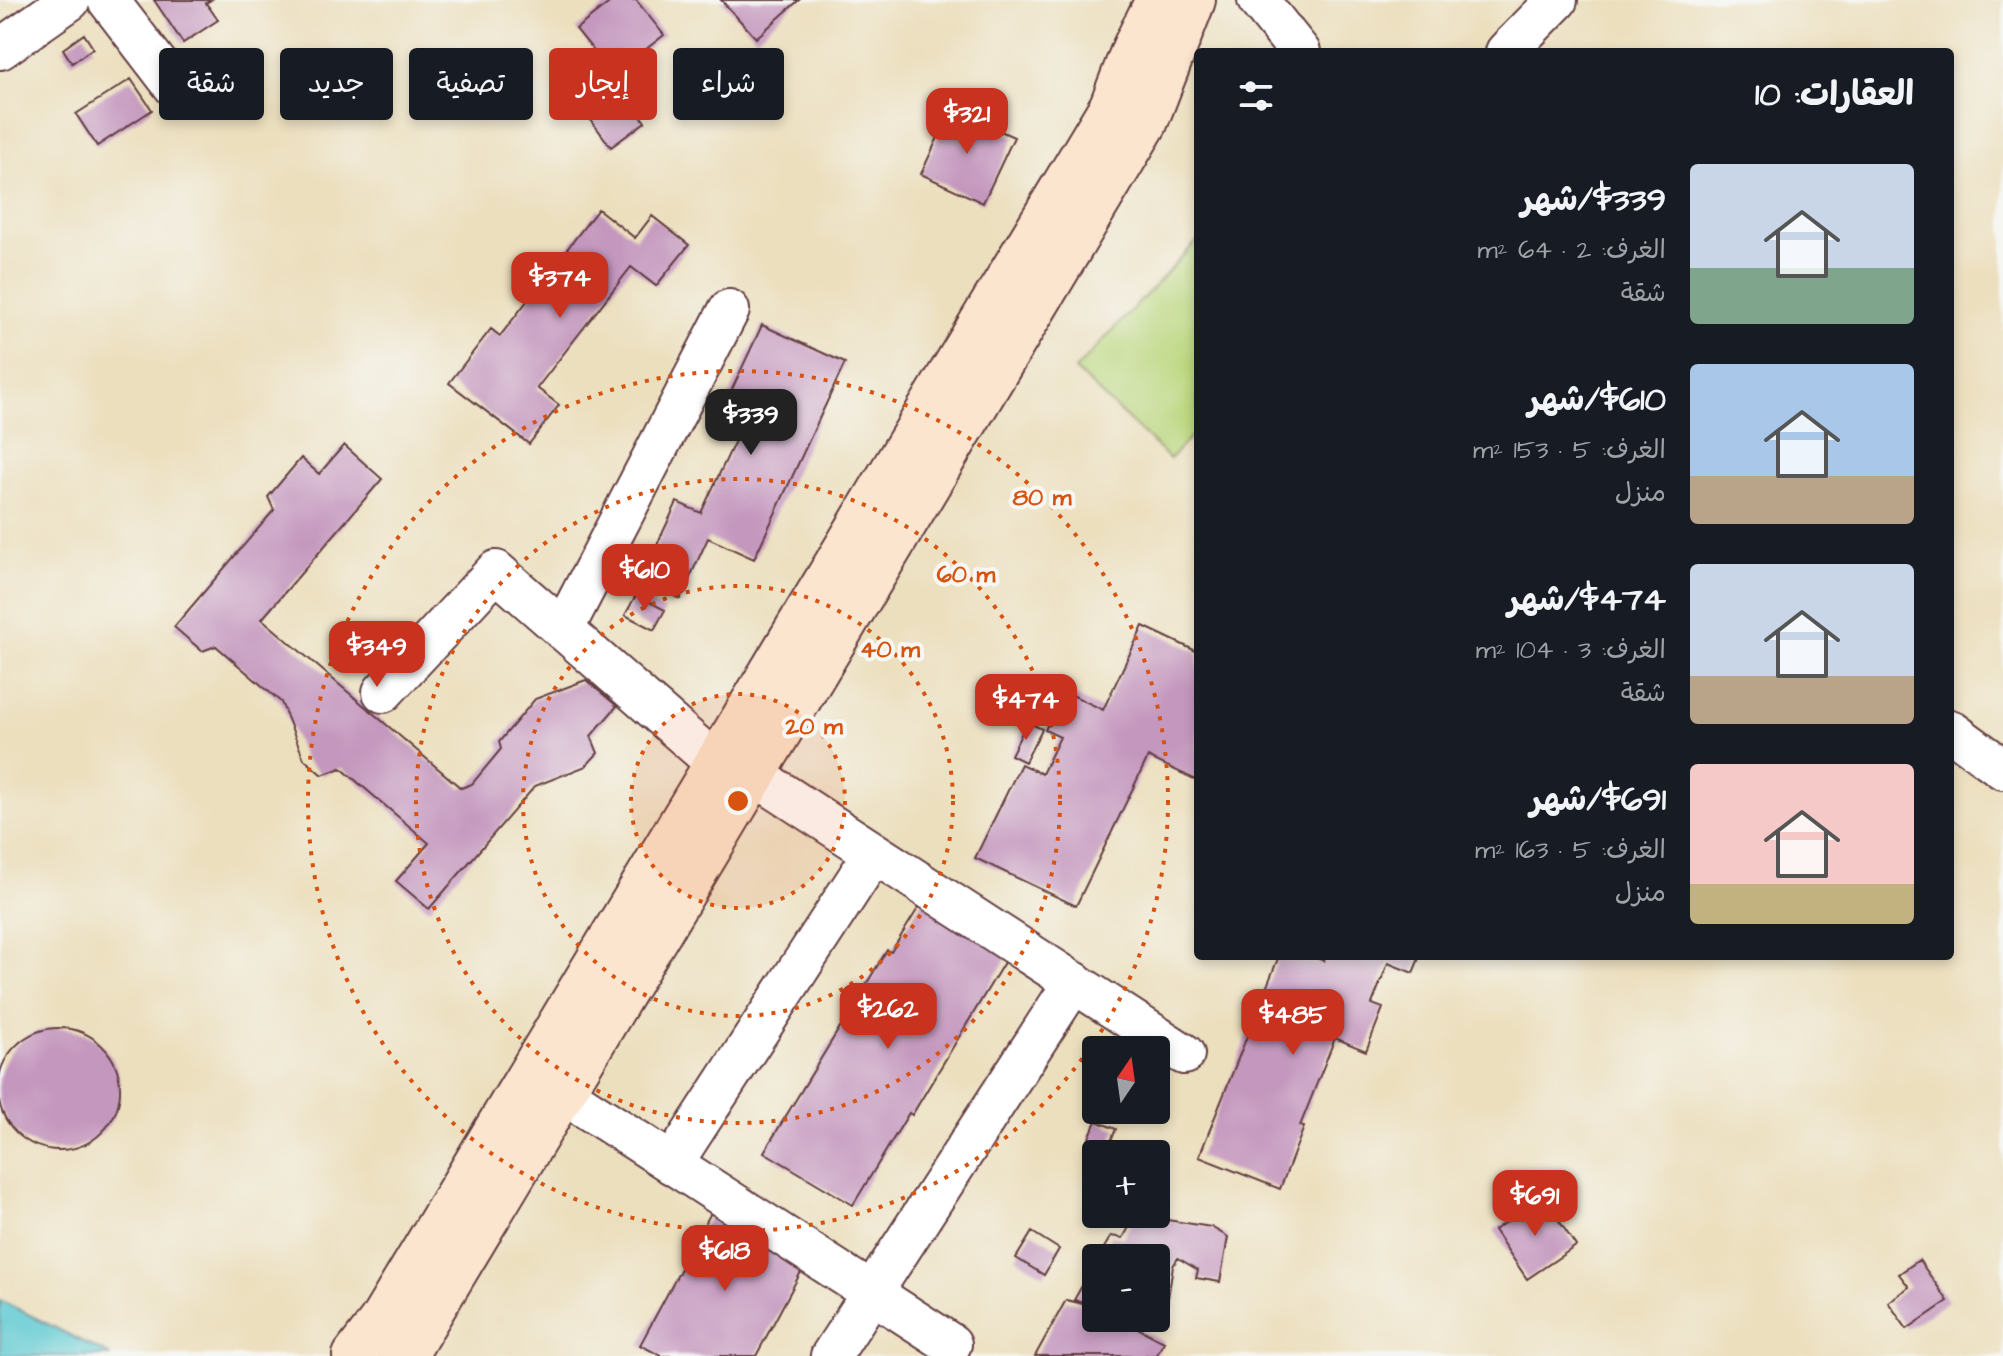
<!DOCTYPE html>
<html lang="ar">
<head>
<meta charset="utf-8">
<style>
	:root { --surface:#171b24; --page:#20242c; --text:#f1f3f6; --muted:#9ea1a6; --accent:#c8321e }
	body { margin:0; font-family:"Architects Daughter","Playpen Sans Arabic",sans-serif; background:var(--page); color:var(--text); direction:rtl; height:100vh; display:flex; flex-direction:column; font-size:30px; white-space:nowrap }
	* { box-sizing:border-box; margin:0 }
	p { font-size:26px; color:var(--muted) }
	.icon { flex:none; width:44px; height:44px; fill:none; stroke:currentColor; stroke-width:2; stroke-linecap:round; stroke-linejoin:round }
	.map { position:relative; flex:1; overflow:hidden; direction:ltr }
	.side { position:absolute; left:1194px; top:48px; width:760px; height:912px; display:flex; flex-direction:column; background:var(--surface); border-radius:8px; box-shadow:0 4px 12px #0003; direction:rtl }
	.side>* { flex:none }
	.guide { position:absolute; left:24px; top:48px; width:760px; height:72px; direction:rtl; display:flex; gap:16px }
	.needle { width:52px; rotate:13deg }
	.buttons { position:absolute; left:1082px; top:1036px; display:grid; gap:16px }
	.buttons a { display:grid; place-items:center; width:88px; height:88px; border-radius:8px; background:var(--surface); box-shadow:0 4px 12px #0003; font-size:40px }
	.price { position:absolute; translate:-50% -68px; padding:0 18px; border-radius:16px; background:var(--accent); color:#fff; font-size:26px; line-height:52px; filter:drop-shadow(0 2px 4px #0008) }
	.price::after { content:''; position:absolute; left:50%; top:48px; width:24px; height:18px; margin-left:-12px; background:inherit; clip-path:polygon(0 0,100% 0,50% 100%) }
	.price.on { background:#222; color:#fff }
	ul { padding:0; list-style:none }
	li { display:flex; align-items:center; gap:24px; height:200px; padding:0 40px }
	li span { display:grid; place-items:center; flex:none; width:224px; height:160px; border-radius:8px; color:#555 }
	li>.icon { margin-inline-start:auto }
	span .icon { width:96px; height:96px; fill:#fffc; stroke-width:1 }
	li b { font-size:34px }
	h2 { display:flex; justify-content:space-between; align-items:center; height:96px; padding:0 40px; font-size:34px }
	.tag { padding:0 28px; border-radius:8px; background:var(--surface); box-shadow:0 4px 12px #0003; font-size:28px; line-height:72px }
	.tag.on { background:var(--accent); color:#fff }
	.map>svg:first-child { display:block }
	.green { fill:#bbd77e; stroke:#827b54; stroke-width:2 }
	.water { fill:#5cc9d2; stroke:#53747e; stroke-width:2 }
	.building { fill:#c497be }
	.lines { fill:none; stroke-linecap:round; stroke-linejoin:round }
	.street-casing { stroke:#623c41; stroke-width:44 }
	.secondary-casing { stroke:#623c41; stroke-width:48 }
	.street { stroke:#fff; stroke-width:40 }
	.secondary { stroke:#fce5cf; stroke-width:44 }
	.ring { fill:none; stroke:#d8530f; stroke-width:4; stroke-dasharray:4 8 }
	.centre { fill:#d8530f; stroke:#f6f6f2; stroke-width:4 }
	.ring-label { font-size:24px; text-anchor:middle; font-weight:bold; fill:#d8530f; stroke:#f6f6f2; stroke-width:8; stroke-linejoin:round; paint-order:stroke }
</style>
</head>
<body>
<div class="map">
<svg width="2003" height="1356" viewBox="0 0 2003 1356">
	<rect width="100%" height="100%" fill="#f6f6f2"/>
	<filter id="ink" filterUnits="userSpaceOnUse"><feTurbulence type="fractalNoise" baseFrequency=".0125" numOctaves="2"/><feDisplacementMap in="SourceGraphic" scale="16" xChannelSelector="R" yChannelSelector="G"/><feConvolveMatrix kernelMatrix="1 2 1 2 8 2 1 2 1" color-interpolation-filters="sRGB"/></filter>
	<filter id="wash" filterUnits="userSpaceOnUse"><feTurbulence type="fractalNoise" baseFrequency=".006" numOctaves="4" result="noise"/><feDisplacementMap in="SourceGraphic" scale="32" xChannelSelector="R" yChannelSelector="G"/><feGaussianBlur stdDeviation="1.8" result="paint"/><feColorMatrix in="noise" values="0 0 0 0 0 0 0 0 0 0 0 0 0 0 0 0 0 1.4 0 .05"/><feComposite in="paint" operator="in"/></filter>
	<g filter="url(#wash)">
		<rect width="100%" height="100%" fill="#ecdfbe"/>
		<path class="green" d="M1198 240V429L1170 459 1075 370Z"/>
		<path class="water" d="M0 1300 111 1356H0Z"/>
		<g id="blocks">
			<path class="building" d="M154 0H211L206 3 218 20 183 43Z
				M613 0H636L664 35 613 75 576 29Z
				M721 0H799L756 38Z
				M84 34 93 48 72 63 63 49Z
				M610 75 645 122 611 147 576 100Z
				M131 79 152 110 97 146 76 114Z
				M951 109 1014 137 983 203 921 174Z
				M598 209 635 238 652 216 689 245 656 286 631 267 537 388 559 405 529 444 449 383 491 329 500 336Z
				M762 325 845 363 754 559 708 538 680 599 640 581 677 502 701 513 749 411 727 400Z
				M344 445 382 479 262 619 461 788 472 784 501 749 499 742 535 699 586 680 617 706 591 736 598 753 586 766 535 786 429 909 396 881 429 843 341 768 322 775 304 759 281 702 216 646 202 651 174 627 274 510 268 497 301 458 319 474Z
				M636 595 665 610 654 630 625 615Z
				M1143 626 1198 652V775L1196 780 1148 757 1076 906 975 858 1021 764 1042 774 1060 737 1045 730 1064 691 1103 710Z
				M1027 722 1042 729 1025 762 1011 755Z
				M925 897 1012 949 912 1115 909 1113 853 1205 764 1152 887 950 891 952Z
				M1279 956H1312L1324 961 1326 956H1420L1413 973 1388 963 1372 1004 1383 1008 1366 1051 1335 1038 1300 1126 1304 1127 1280 1189 1199 1157Z
				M-2 1089a61 61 0 1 1 122 0a61 61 0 1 1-122 0Z
				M1096 1121 1116 1129 1109 1146 1089 1138Z
				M1543 1197 1576 1246 1527 1279 1494 1230Z
				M714 1207 809 1257 756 1356H661L640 1345Z
				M1136 1215 1211 1227 1228 1237 1220 1282 1196 1278 1198 1270 1178 1258 1173 1266 1167 1305 1160 1317 1156 1316V1258H1098L1111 1236 1123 1238Z
				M1032 1232 1059 1249 1044 1275 1016 1258Z
				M1919 1260 1948 1301 1907 1329 1888 1302 1909 1287 1899 1274Z
				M1096 1261V1304L1074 1300Z
				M1066 1300 1096 1307V1318H1119L1164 1342 1156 1356H1035Z"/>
		</g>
	</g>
	<g filter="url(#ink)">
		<use href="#blocks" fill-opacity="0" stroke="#623c41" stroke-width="2"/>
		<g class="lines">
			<g class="street-casing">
				<path id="street" d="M108 0 174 86
					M1258 0 1300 52
					M0 49 70 0
					M1506 52 1557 0
					M563 630 729 310
					M383 692 496 571 717 764 742 779
					M1950 730 2003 769
					M754 775 1184 1054
					M563 1093 951 1344
					M672 1164 874 853
					M831 1356 1074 982"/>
			</g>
			<g class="secondary-casing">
				<path id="secondary" d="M355 1356 381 1322 1112 106 1134 49 1158 0
					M404 1356 1145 123 1193 0"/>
			</g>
			<use href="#street" class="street"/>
			<use href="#secondary" class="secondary"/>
		</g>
	</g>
	<circle cx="738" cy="801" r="107" fill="#d8530f" fill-opacity=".12"/>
	<g class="ring">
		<circle cx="738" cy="801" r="107"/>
		<circle cx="738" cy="801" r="215"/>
		<circle cx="738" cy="801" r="322"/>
		<circle cx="738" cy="801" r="430"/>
	</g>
	<circle cx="738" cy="801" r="12" class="centre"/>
	<g class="ring-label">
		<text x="1042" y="505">80 m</text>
		<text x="966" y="582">60 m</text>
		<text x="890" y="657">40 m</text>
		<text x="814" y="734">20 m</text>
	</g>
</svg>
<div class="buttons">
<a><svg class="needle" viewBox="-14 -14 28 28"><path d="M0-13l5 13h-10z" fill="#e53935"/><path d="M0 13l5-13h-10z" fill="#9ea1a6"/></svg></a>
<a>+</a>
<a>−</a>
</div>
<b class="price" style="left:967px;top:156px">$321</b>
<b class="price" style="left:560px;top:320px">$374</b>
<b class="price on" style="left:751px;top:457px">$339</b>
<b class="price" style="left:645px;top:612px">$610</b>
<b class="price" style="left:377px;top:689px">$349</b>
<b class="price" style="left:1026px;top:742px">$474</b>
<b class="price" style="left:888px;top:1051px">$262</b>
<b class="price" style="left:1293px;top:1057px">$485</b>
<b class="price" style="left:1535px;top:1238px">$691</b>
<b class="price" style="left:725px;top:1293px">$618</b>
<div class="guide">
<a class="tag">شراء</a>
<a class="tag on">إيجار</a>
<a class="tag">تصفية</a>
<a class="tag">جديد</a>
<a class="tag">شقة</a>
</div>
<section class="side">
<h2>العقارات: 10<svg class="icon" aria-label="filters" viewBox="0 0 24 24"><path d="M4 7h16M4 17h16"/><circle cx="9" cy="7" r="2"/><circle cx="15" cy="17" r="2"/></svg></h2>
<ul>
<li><span style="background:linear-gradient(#c9d6e8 65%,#7fa58c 0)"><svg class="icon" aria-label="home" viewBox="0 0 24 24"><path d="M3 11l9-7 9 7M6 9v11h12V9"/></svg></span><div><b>$339/شهر</b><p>الغرف: 2 · 64 m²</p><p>شقة</p></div></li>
<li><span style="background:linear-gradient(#a9c7e8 70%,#b9a48a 0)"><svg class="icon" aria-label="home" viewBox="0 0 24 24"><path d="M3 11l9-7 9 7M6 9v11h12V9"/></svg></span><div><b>$610/شهر</b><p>الغرف: 5 · 153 m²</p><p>منزل</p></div></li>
<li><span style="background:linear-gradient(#c9d6e8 70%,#b9a48a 0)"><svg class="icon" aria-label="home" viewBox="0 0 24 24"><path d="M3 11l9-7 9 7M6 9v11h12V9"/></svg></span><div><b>$474/شهر</b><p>الغرف: 3 · 104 m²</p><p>شقة</p></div></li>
<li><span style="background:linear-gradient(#f6c9c9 75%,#c2b280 0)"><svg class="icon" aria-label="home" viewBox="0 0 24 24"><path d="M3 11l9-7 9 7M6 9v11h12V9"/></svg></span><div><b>$691/شهر</b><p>الغرف: 5 · 163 m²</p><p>منزل</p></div></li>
</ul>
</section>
</div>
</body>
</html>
